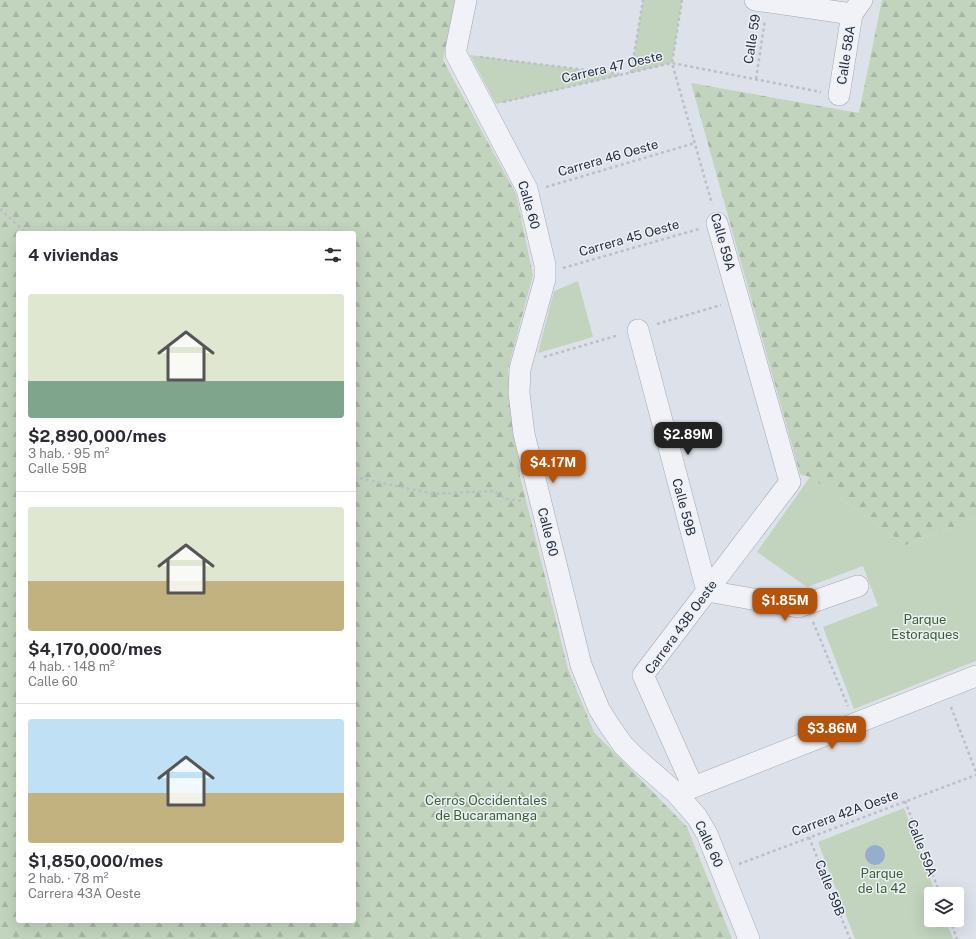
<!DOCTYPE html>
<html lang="es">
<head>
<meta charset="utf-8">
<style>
	:root { --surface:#fff; --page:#f2f2f3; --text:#2b2b33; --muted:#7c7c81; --line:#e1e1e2; --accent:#b45309 }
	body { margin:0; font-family:"Public Sans",sans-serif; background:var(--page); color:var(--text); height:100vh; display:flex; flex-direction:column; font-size:15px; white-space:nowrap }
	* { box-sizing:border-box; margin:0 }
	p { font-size:13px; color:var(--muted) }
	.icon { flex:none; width:22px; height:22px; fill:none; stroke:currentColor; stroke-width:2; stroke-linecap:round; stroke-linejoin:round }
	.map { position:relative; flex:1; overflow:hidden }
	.side { position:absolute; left:16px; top:231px; width:340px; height:692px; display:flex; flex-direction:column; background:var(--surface); border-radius:4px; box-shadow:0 4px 16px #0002 }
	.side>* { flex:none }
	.buttons { position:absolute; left:924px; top:887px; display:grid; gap:8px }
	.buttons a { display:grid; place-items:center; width:40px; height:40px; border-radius:4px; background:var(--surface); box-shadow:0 4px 16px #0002; font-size:20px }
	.price { position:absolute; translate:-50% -34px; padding:0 9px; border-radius:8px; background:var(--accent); color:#fff; font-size:13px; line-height:26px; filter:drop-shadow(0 1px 2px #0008) }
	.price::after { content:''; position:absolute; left:50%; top:24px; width:12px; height:9px; margin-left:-6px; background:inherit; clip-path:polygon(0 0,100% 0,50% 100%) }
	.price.current { background:#222; color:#fff }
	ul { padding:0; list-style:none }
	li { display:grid; align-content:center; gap:8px; height:212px; padding:0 12px }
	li+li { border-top:1px solid var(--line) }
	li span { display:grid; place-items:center; height:124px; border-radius:4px; color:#555 }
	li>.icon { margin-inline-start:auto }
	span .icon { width:72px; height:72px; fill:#fffc; stroke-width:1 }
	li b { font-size:17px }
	h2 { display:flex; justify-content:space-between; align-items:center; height:48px; padding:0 12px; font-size:17px }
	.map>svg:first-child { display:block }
	.green { fill:#c2d4bd }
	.forest { fill:url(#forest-firs); fill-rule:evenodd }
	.water { fill:#94aecd }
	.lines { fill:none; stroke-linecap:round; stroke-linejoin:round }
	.minor-casing { stroke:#a2a8b3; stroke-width:22 }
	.path { stroke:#bcbfc8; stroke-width:2.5; stroke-dasharray:3 3; stroke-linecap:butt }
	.minor { stroke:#f1f2f7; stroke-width:21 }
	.labels { text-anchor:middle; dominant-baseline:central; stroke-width:3; stroke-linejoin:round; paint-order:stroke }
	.street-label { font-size:13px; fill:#252e41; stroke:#edf1f6 }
	.park-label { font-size:13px; fill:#385f31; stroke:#edf1f6 }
</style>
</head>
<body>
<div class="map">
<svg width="976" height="939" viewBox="0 0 976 939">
	<defs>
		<pattern id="forest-firs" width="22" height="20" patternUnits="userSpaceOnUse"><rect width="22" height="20" fill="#c2d4bd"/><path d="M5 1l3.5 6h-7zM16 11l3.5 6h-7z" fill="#a7b6a4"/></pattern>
	</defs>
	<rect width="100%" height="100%" fill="#dde1e9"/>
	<path class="green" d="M643 0H682L672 63 631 73Z
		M470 55 622 75 496 104Z
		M578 281 593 337 538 353 554 291Z
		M810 477 906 545 976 518V661L854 709 823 627 878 606 863 566 807 587 757 552Z
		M904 808 936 894H931V920H946L953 939H855L818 842Z"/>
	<path class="forest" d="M0 0H456L443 60 516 194 533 275 508 369 520 476 568 669 594 732 687 827 732 939H0ZM18 233H354V921H18Z
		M882 0H976V518L906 545 810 477 800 474 691 83 859 113Z"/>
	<path class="water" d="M865 855a10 10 0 1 1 20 0a10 10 0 1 1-20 0Z"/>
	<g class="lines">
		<g class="minor-casing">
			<path id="minor" d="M466 0 456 49V54L527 189 545 265V279L520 369 519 393 524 434 581 665 599 709 609 725 623 745 636 758 676 793 697 817 707 834 749 939
				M755 0 852 14
				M839 95 852 14 862 0
				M638 330 707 591 798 607 858 586
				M693 787 643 675 790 482 717 223
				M681 792 976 676"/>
		</g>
		<path class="path" d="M682 0 672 63 712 204
			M480 57 619 74
			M631 73 643 0
			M756 79 765 20
			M503 102 672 63 821 92
			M546 187 695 143
			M0 209 26 233
			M563 268 699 229
			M657 324 721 305
			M544 357 619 335
			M354 477 434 494 493 491 506 499 522 501
			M813 622 848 706
			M951 707 976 772
			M905 801 940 894
			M809 837 850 939
			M739 864 976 775
			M950 920 957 939"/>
		<use href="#minor" class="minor"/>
	</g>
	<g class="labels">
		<g class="street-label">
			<text transform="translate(752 39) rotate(-81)">Calle 59</text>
			<text transform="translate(846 55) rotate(-81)">Calle 58A</text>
			<text transform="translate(612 67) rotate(-13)">Carrera 47 Oeste</text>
			<text transform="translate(608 158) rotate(-16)">Carrera 46 Oeste</text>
			<text transform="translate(529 205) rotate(74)">Calle 60</text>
			<text transform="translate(629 238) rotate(-16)">Carrera 45 Oeste</text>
			<text transform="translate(723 242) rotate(74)">Calle 59A</text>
			<text transform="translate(684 507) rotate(75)">Calle 59B</text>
			<text transform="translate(548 532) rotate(76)">Calle 60</text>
			<text transform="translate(681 627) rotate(-54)">Carrera 43B Oeste</text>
			<text transform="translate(845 813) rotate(-20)">Carrera 42A Oeste</text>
			<text transform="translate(709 844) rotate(65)">Calle 60</text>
			<text transform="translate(922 848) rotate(69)">Calle 59A</text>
			<text transform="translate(830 888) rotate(68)">Calle 59B</text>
		</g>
		<g class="park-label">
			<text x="925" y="619">Parque<tspan x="925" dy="15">Estoraques</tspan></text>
			<text x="486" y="800">Cerros Occidentales<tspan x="486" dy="15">de Bucaramanga</tspan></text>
			<text x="882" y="873">Parque<tspan x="882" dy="15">de la 42</tspan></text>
		</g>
	</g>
</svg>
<div class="buttons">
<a><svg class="icon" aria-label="layers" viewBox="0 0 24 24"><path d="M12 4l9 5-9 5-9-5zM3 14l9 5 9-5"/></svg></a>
</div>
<b class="price current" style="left:688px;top:456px">$2.89M</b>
<b class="price" style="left:553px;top:484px">$4.17M</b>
<b class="price" style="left:785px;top:622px">$1.85M</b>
<b class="price" style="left:832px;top:750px">$3.86M</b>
<section class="side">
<h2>4 viviendas<svg class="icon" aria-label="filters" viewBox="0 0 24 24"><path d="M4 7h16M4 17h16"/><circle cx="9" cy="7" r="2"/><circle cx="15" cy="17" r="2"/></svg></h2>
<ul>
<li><span style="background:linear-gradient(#dfe7d0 70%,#7fa58c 0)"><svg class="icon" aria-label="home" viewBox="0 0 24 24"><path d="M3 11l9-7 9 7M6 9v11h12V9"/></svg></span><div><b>$2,890,000/mes</b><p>3 hab. · 95 m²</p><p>Calle 59B</p></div></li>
<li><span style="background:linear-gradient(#dfe7d0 60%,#c2b280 0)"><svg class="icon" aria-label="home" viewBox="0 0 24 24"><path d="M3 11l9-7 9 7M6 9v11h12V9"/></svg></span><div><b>$4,170,000/mes</b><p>4 hab. · 148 m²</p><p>Calle 60</p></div></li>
<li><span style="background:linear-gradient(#bfe0f5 60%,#c2b280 0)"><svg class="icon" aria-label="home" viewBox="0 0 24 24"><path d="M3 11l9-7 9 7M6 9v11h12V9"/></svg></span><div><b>$1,850,000/mes</b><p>2 hab. · 78 m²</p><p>Carrera 43A Oeste</p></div></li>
</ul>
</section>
</div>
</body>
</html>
